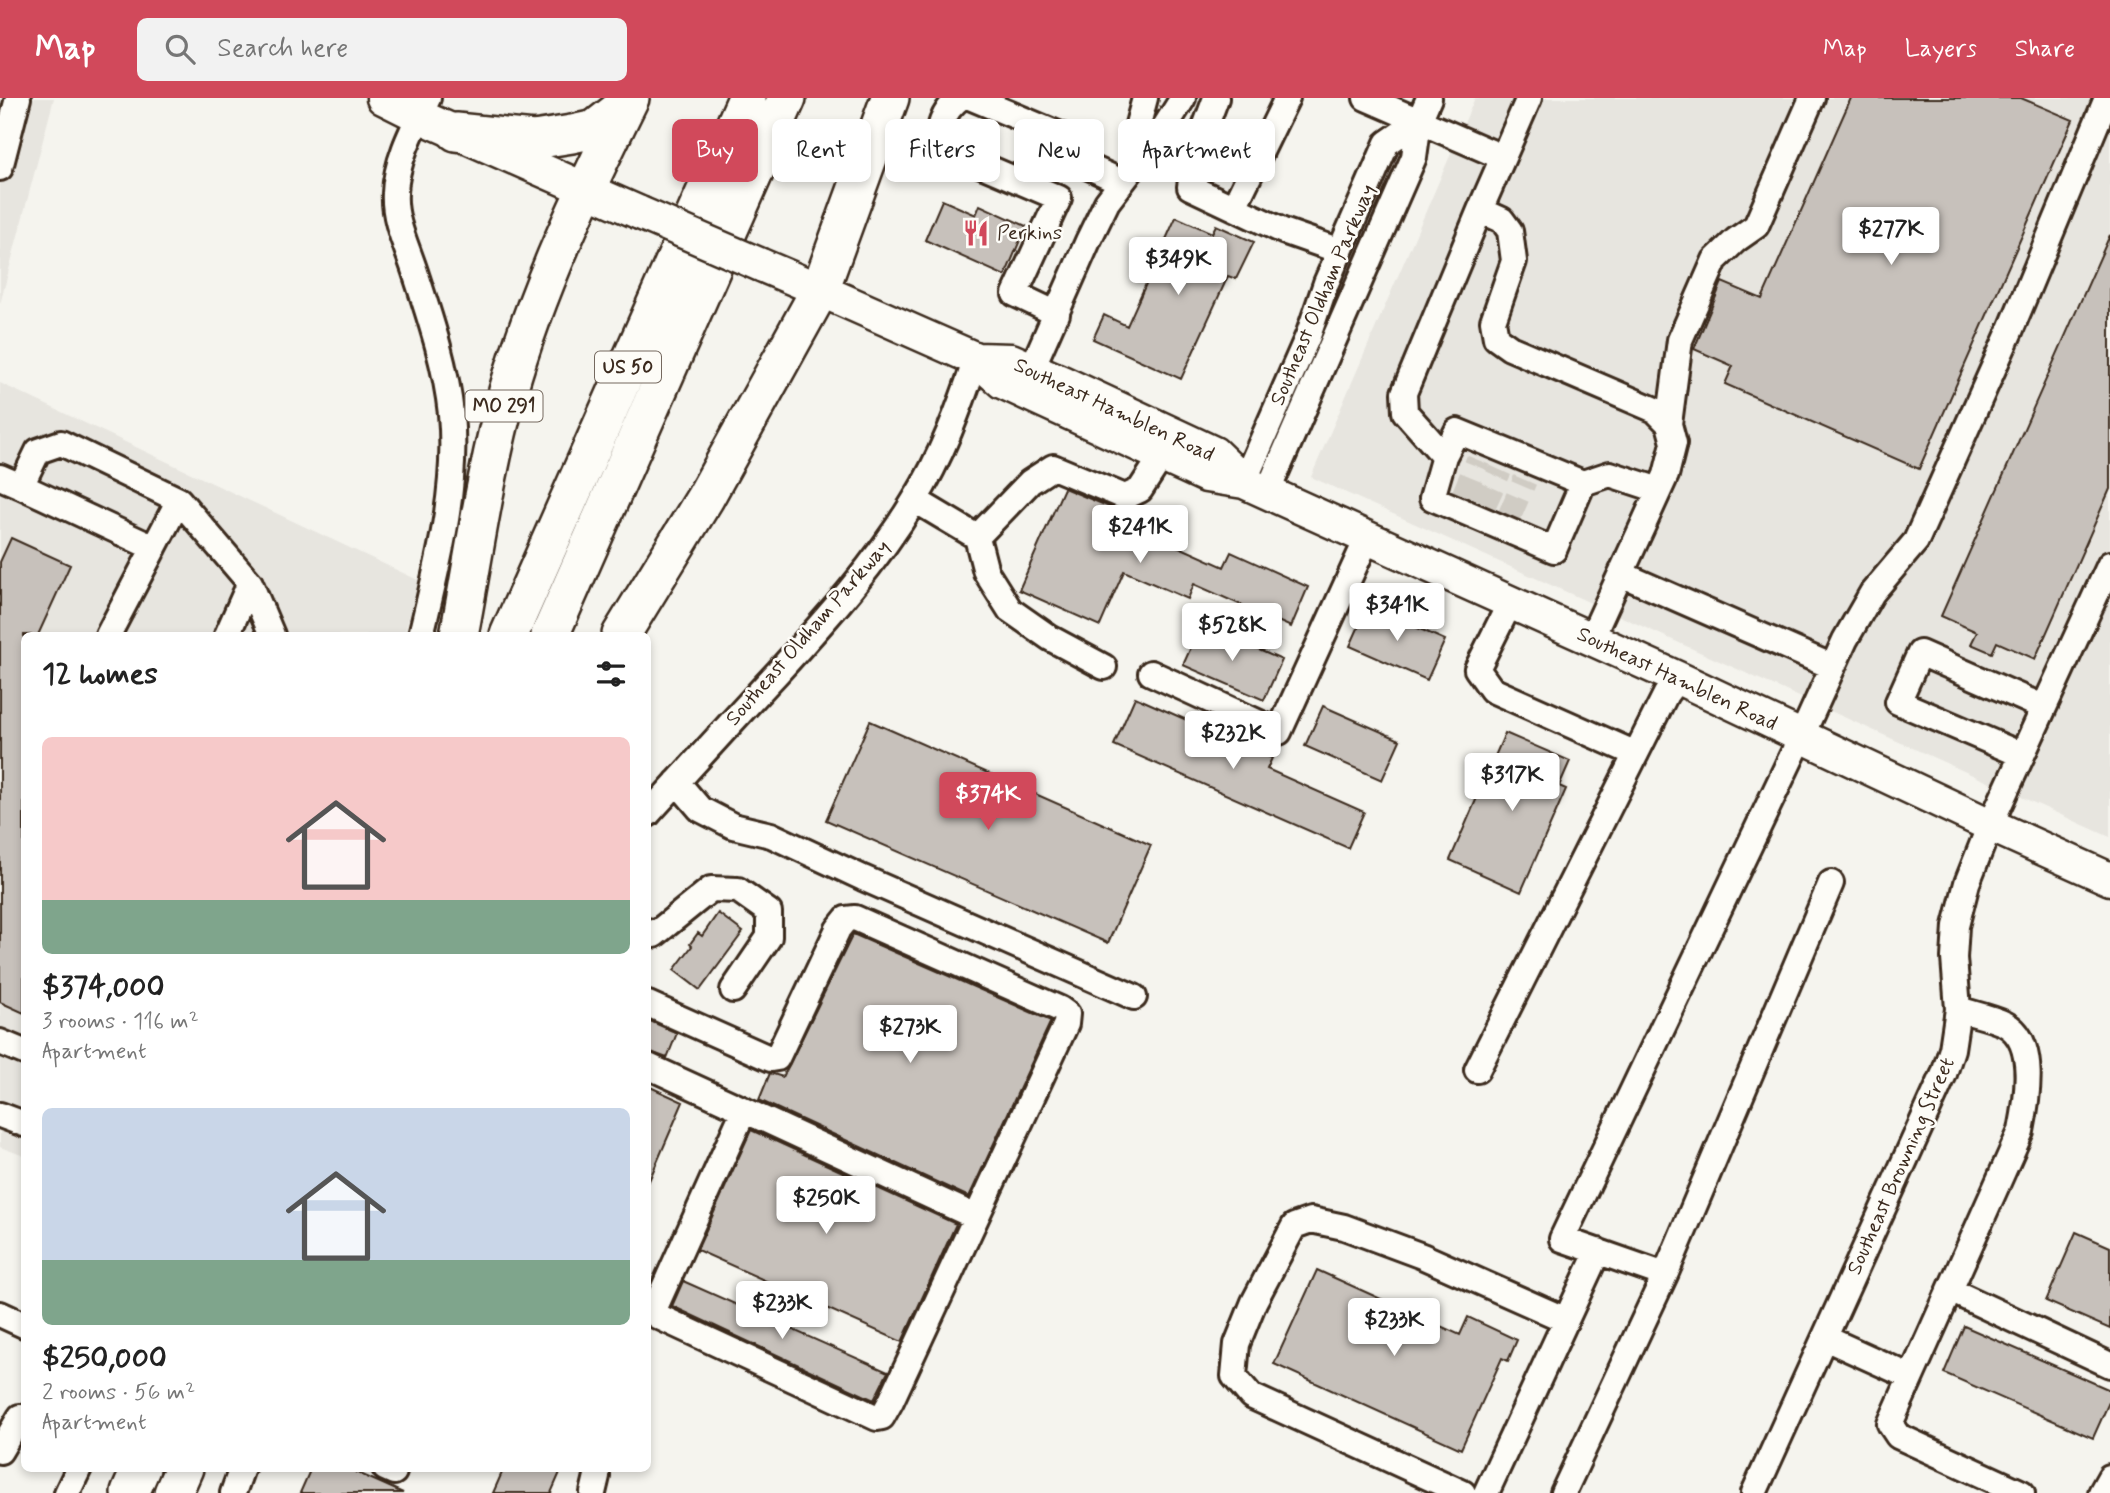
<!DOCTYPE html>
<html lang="en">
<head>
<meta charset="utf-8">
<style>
	:root { --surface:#fff; --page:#f2f2f2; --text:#222; --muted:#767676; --accent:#d1495b }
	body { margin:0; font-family:Mynerve,sans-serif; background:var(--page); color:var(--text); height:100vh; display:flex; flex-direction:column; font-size:26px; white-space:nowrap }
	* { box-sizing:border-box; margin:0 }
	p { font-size:23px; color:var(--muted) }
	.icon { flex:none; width:38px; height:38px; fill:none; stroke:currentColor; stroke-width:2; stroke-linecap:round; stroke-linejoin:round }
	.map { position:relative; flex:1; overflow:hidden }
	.sheet { position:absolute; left:21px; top:534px; width:630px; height:840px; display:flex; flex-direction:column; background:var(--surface); border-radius:10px; box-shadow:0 4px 10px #0003 }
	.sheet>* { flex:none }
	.hud { position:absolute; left:672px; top:21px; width:665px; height:63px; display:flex; gap:14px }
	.price { position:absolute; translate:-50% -60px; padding:0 16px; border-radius:7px; background:#fff; color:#222; font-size:23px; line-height:46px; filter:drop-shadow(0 2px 4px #0008) }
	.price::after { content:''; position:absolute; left:50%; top:42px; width:21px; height:16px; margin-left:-10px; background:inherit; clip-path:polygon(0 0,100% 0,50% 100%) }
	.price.active { background:var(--accent); color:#fff }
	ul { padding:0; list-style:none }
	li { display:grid; align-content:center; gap:14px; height:371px; padding:0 21px }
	li span { display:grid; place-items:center; height:217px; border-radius:10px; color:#555 }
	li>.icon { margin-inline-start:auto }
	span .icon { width:126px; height:126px; fill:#fffc; stroke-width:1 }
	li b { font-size:30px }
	h2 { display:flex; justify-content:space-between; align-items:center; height:84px; padding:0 21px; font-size:30px }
	.chip { padding:0 24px; border-radius:10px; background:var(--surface); box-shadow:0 4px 10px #0003; font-size:24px; line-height:63px }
	.chip.active { background:var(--accent); color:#fff }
	header { display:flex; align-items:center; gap:42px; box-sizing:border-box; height:98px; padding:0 35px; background:var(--accent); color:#fff }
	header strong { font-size:33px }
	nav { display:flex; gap:38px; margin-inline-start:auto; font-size:24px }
	.search { width:490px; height:63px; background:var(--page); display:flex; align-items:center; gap:18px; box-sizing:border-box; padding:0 24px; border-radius:10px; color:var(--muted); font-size:26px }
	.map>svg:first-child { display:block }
	.built { fill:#e7e5df }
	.building { fill:#c7c1bb; stroke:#3b2a1e; stroke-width:2 }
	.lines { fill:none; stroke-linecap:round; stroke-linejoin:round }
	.minor-tunnel { stroke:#d0ccc4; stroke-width:24; stroke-dasharray:24 12; stroke-linecap:butt }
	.minor-casing { stroke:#3b2a1e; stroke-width:30 }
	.major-casing { stroke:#3b2a1e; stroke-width:37 }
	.highway-casing { stroke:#3b2a1e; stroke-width:42 }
	.minor { stroke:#fdfcf7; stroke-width:24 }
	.major { stroke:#fdfcf7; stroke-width:32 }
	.highway { stroke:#fdfcf7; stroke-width:37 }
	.major-bridge-casing { stroke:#3b2a1e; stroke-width:37; stroke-linecap:butt }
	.major-bridge { stroke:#fdfcf7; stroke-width:32 }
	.labels { text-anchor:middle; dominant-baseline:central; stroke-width:5; stroke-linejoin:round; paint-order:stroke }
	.shield { fill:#fdfcf7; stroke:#75695f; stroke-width:2 }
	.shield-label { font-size:19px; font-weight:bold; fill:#3b2a1e }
	.poi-label { font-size:21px; fill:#3b2a1e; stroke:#fdfcf7; text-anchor:start }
	.street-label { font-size:21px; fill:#3b2a1e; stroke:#fdfcf7 }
</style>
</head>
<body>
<header>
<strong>Map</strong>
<div class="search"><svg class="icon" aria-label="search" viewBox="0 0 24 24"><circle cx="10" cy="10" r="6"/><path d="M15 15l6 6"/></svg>Search here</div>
<nav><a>Map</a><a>Layers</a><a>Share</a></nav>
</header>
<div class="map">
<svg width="2110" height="1395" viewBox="0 0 2110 1395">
	<rect width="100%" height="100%" fill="#f5f4ee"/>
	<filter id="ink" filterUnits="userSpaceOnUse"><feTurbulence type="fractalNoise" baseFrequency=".0143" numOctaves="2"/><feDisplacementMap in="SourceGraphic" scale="14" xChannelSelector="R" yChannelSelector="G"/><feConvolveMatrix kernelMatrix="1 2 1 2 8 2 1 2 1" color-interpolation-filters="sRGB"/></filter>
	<g filter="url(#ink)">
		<path class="built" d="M0 0H54L0 206Z
			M1475 0H2110V739L1311 379Z
			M0 285 420 483 404 537H24V1058L0 1049Z"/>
		<path class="building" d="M1851 0H2021L2073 22 1919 371 1725 286 1733 268 1694 251 1722 184 1762 201Z
			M942 102 976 117 980 107 1026 128 1005 178 925 142Z
			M1176 119 1212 135 1216 127 1254 144 1236 181 1228 178 1181 281 1093 241 1104 217 1127 228Z
			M2110 137V391L2035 561 1997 544 1992 555 1971 546 1977 534 1941 518Z
			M1064 390 1119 413 1126 414 1135 411 1166 425 1159 440 1224 469 1231 454 1308 489 1291 529 1194 486 1188 501 1124 473 1100 528 1019 492Z
			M11 440 70 467 38 537H24V915L0 904V464Z
			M1368 508 1445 542 1427 582 1350 548Z
			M1201 527 1282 562 1264 602 1183 567Z
			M1135 599 1272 660 1267 671 1364 714 1348 750 1114 647Z
			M1323 608 1400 642 1382 682 1305 648Z
			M870 623 1151 747 1108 845 826 722Z
			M1505 635 1570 663 1559 688 1566 691 1521 794 1450 762Z
			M718 815 743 834 700 892 674 872 692 848 690 846 698 835 702 838Z
			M853 836 1051 923 969 1099 759 1002 770 975 783 979Z
			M648 922 677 935 667 960 648 953Z
			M648 988 683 1004 648 1085Z
			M751 1032 956 1126 902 1244 697 1152Z
			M2076 1134 2110 1149V1231L2046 1203Z
			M1317 1172 1460 1237 1468 1219 1517 1242 1508 1263 1502 1260 1461 1351 1274 1266Z
			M683 1183 888 1274 874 1302 672 1208Z
			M1964 1228 2110 1292V1302L2093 1340 1944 1275Z
			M311 1370H347L403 1395H300Z
			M504 1370H562L551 1395H493Z"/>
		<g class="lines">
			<path class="minor-tunnel" d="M1462 401 1478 362
				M1482 411 1500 372
				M1508 421 1525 382"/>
			<g class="minor-casing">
				<path id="minor" d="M960 0C945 11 933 34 944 51L1059 100 1015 196 1057 216
					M972 0 1058 36 1072 46 1076 63 1122 84
					M1216 0 1194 59 1190 89 1283 133 1340 153
					M1366 0 1502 59
					M1529 0 1480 112 1502 122 1510 133 1514 163 1493 223 1496 240 1510 250 1655 312 1669 326 1674 345 1666 377 1591 541
					M1145 55 1137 30 1145 0
					M0 70 18 0
					M1234 109 1287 0
					M1480 112 1404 295 1405 314 1444 358 1432 400 1554 452 1583 385 1610 376 1659 392
					M1032 270 1088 143 1107 104 1166 27 1183 0
					M1669 326 1680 242 1715 162 1736 142 1756 128 1812 0
					M1444 358 1457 333 1583 385
					M0 379 21 388 38 353 61 345 179 402 250 485 272 537
					M1244 384 1308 238 1326 185 1387 45 1419 23
					M21 388 154 450
					M1267 395 1414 59 1419 23 1429 0
					M915 402 977 439 1030 384 1053 369 1125 399 1140 392 1162 358
					M977 439 986 474 1010 512 1050 540 1104 569
					M1621 476 1833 569
					M1510 505 1477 571 1492 592 1636 656
					M108 537 179 402
					M227 537 250 485
					M421 537C438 465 458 391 451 316 446 268 431 223 416 177 408 151 393 122 395 95 396 62 414 29 428 0
					M1151 575 1279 634 1367 441
					M2022 657 1898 604 1920 555 2043 609
					M677 684 700 711 733 728 771 737 863 780 1134 899
					M648 716C691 669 734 621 778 574 827 520 876 466 914 403 941 360 960 309 976 261
					M648 833 654 837 711 791 738 792 769 814V839L733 892
					M648 906 771 961 777 960 838 831 846 821 855 820 1060 911 1067 916 1066 926 1059 941 891 1303 882 1319 877 1320 657 1218 654 1212 658 1203 744 1012 648 968
					M1958 911C1973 916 1990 919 2005 926 2038 943 2027 1003 2021 1033L1890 1326 1898 1338 2022 1395
					M0 944 24 954
					M1477 972 1666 596 1678 580
					M744 1012 976 1119
					M0 1017 24 1026
					M1665 1177 1831 785
					M1950 1192 2110 1267
					M0 1216 24 1227
					M1825 1240 1911 1279
					M0 1353 20 1319H24
					M385 1370 394 1374
					M67 1395 79 1370
					M233 1395 242 1370
					M593 1395 597 1378
					M1463 1395 1251 1298 1234 1278 1237 1246 1254 1204 1294 1128 1311 1122 1344 1129 1422 1158 1566 1222
					M1486 1395 1598 1153
					M1563 1395 1665 1177 1562 1141 1801 639 1845 542 1872 495 1916 443 2011 231 2107 0
					M1754 1395 1944 976 1952 951 1958 911 1954 860 1956 828 1967 785 1990 727 2110 466
					M2101 1395 2110 1379"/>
			</g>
			<g class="major-casing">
				<path id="major" d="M383 0 419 18 640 115
					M761 167 820 192 976 261 1002 284 1206 378 1244 384 1214 355 1064 285 1011 262 976 261
					M1244 384 1678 580 1990 727 2110 781"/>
			</g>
			<g class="highway-casing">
				<path id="highway" d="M456 34 534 42 572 36 595 31 627 6
					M459 537C474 458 486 371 508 293 537 191 583 95 630 0
					M509 537 747 0
					M550 537 787 0
					M621 537 705 400 820 192 890 0
					M130 1395 141 1370
					M173 1395 184 1370"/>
			</g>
			<use href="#minor" class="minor"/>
			<use href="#major" class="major"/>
			<use href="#highway" class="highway"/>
			<g class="major-bridge-casing">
				<path id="major-bridge" d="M640 115 761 167"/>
			</g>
			<use href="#major-bridge" class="major-bridge"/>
		</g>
	</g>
	<defs>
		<g id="restaurant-bare" transform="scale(2.1)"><path d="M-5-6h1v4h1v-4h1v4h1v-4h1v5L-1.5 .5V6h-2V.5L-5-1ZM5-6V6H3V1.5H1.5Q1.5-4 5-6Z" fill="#d1495b" stroke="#fdfcf7" stroke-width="2.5" paint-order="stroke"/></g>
	</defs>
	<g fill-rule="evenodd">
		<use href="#restaurant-bare" x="976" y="135"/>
	</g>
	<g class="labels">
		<g class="shield">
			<rect x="595" y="253.5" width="66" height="31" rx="5"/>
			<rect x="465.5" y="292.5" width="77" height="31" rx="5"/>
		</g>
		<g class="shield-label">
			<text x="628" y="269">US 50</text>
			<text x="504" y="308">MO 291</text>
		</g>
		<g class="poi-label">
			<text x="997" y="135">Perkins</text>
		</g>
		<g class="street-label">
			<text transform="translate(1323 197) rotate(-67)">Southeast Oldham Parkway</text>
			<text transform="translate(1114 312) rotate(25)">Southeast Hamblen Road</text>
			<text transform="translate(808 535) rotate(-49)">Southeast Oldham Parkway</text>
			<text transform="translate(1677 581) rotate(25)">Southeast Hamblen Road</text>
			<text transform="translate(1901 1068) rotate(-66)">Southeast Browning Street</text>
		</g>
	</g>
</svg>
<b class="price" style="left:1891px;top:169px">$277K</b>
<b class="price" style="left:1178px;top:199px">$349K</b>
<b class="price" style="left:1140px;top:467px">$241K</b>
<b class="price" style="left:1397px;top:545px">$341K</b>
<b class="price" style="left:1232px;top:565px">$528K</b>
<b class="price" style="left:1233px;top:673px">$232K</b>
<b class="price" style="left:1512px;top:715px">$317K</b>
<b class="price active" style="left:988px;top:734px">$374K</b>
<b class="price" style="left:910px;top:967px">$273K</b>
<b class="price" style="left:826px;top:1138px">$250K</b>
<b class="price" style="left:782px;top:1243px">$233K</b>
<b class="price" style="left:1394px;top:1260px">$233K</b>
<div class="hud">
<a class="chip active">Buy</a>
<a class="chip">Rent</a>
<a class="chip">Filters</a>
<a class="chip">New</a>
<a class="chip">Apartment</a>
</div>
<section class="sheet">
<h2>12 homes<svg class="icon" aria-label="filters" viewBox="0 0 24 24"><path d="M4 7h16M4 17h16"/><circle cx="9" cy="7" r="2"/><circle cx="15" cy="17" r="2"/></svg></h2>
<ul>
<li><span style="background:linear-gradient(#f6c9c9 75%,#7fa58c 0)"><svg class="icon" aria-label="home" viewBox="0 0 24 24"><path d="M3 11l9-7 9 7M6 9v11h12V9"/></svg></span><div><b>$374,000</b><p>3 rooms · 116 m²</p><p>Apartment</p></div></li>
<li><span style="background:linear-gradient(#c9d6e8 70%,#7fa58c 0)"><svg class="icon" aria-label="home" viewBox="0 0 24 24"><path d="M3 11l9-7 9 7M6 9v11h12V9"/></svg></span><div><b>$250,000</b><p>2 rooms · 56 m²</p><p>Apartment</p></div></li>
</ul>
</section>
</div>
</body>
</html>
